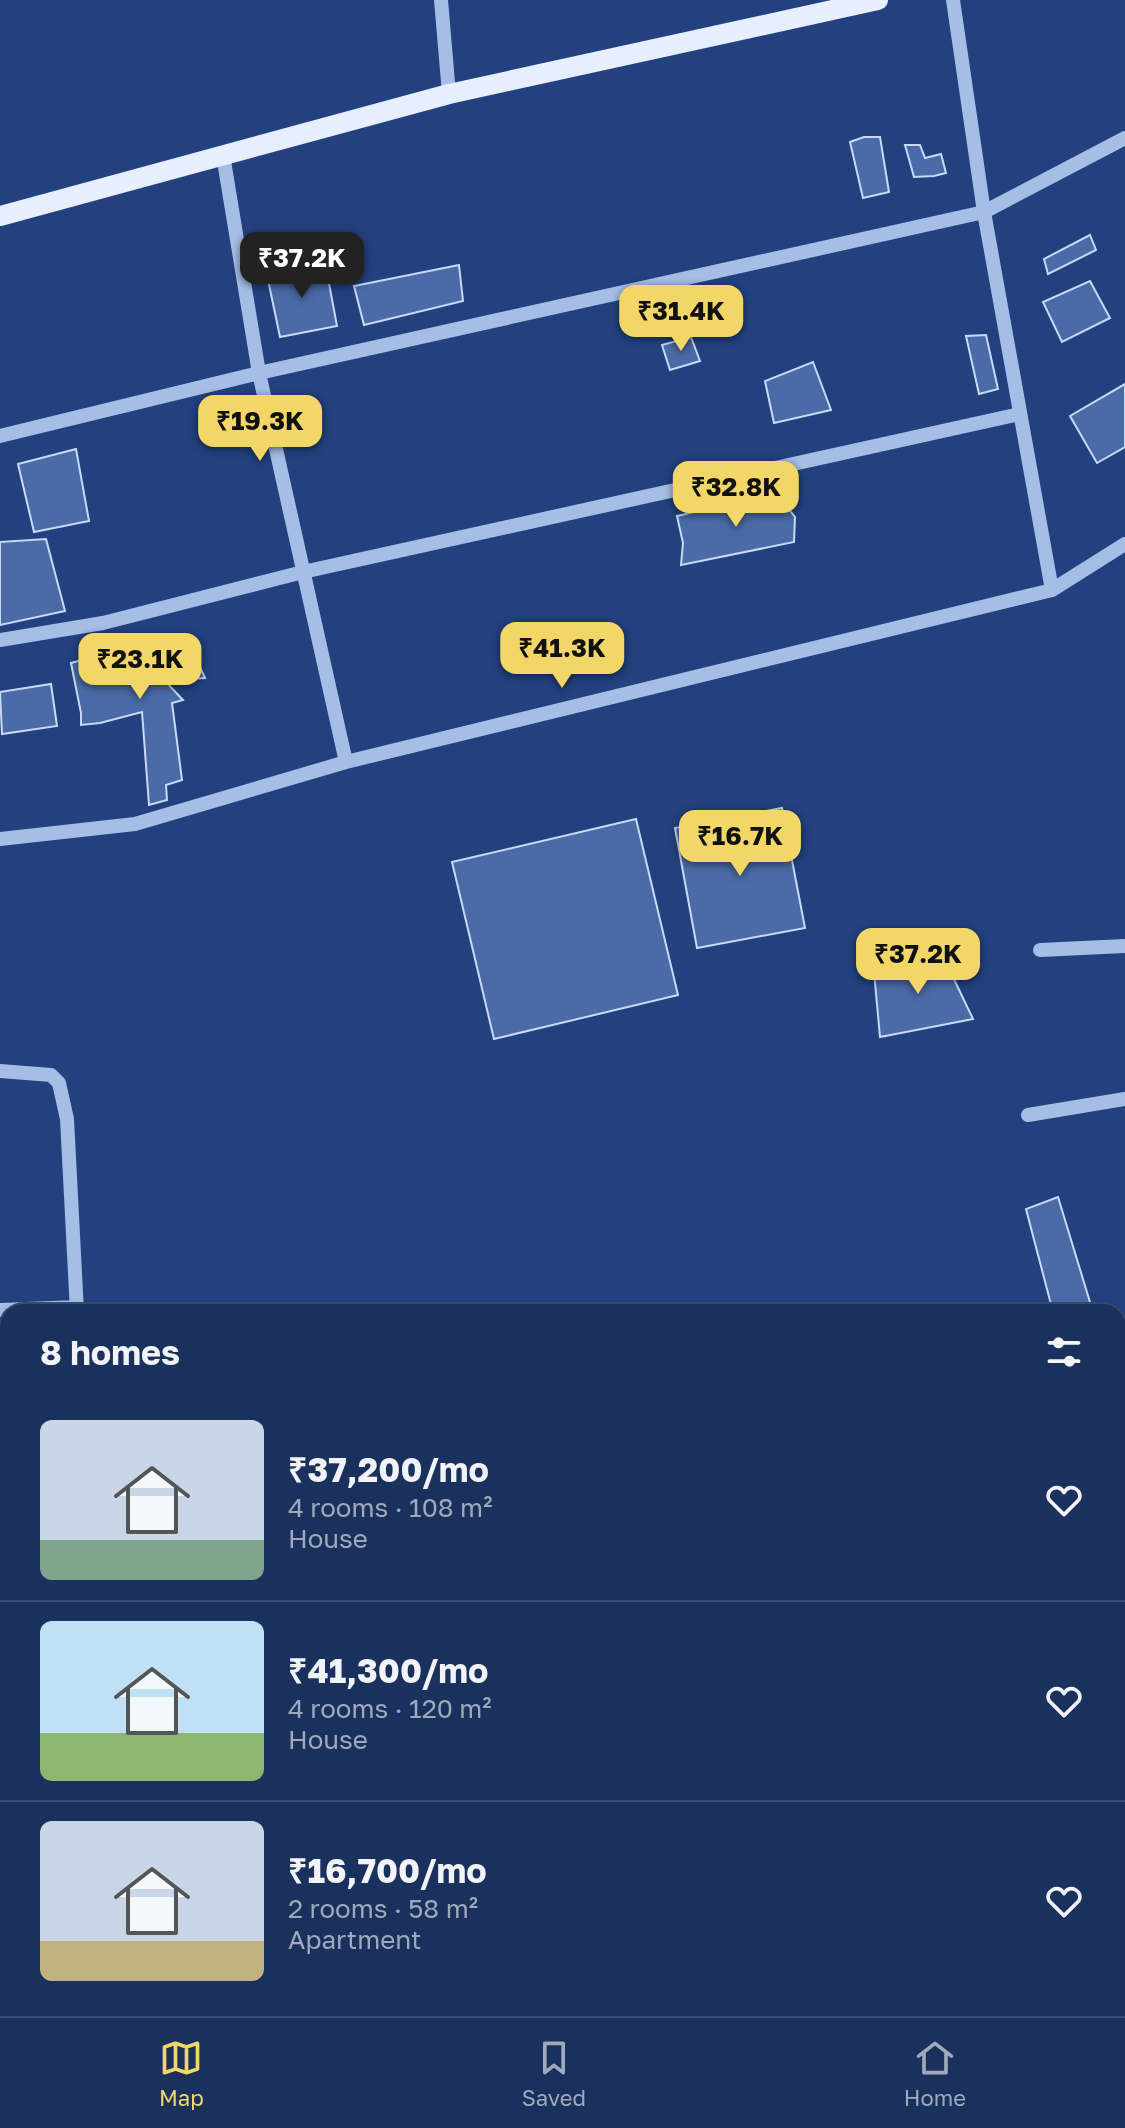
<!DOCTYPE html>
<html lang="en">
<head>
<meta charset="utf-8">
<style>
	:root { --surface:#1a315e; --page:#233964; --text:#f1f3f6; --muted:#9fa9bc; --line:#384c73; --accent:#f2d768 }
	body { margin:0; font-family:"Golos Text",sans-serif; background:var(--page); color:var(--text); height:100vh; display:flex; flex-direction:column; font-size:30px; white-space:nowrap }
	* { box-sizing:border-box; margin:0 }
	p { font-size:26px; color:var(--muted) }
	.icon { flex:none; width:44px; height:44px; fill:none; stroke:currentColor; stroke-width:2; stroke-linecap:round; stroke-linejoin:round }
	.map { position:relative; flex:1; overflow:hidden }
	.side { position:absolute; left:0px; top:1304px; width:1126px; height:712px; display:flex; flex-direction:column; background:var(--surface); border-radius:24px 24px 0 0; box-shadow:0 4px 12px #0003,0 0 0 2px var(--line) }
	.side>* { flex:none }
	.price { position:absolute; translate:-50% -68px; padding:0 18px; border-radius:16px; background:var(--accent); color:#111; font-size:26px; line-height:52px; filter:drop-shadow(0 2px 4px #0008) }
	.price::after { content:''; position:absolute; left:50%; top:48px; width:24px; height:18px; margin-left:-12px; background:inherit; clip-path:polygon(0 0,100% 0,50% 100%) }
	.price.selected { background:#222; color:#fff }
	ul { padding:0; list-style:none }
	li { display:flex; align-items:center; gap:24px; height:200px; padding:0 40px }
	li+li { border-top:2px solid var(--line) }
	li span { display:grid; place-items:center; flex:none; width:224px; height:160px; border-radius:12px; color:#555 }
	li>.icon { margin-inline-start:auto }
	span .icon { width:96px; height:96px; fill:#fffc; stroke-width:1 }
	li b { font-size:34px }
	h2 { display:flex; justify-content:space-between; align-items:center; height:96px; padding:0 40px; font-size:34px }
	.dock { display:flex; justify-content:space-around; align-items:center; height:112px; border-top:2px solid var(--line); background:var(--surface); font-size:22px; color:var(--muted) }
	.dock a { display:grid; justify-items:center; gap:4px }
	.dock .selected { color:var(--accent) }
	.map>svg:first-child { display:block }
	.green { fill:#355a9c }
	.building { fill:#4a6ba7; stroke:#c9d9f5; stroke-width:2 }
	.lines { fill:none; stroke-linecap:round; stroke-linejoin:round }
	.minor { stroke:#a6bde6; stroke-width:14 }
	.major { stroke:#e7eefd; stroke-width:20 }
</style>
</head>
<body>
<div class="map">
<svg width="1125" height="2016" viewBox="0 0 1125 2016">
	<rect width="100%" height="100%" fill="#22417e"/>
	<path class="green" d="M39 2008H171V2016H40Z"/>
	<path class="building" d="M864 137H880L889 192 863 198 850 142Z
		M905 145H920L925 158 941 154 946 173 934 176 914 177Z
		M1090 235 1096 250 1048 274 1044 259Z
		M325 262 337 326 280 337 267 275Z
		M459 265 463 301 364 325 354 286Z
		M1090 281 1110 318 1062 342 1043 302Z
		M986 335 998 389 979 394 966 336Z
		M691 337 700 361 670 370 662 345Z
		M813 362 831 410 774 423 765 381Z
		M1125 384V447L1097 463 1070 416Z
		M76 449 89 521 34 532 18 464Z
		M776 493 795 517 794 542 681 565 683 543 677 516Z
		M46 539 65 611 0 625V542Z
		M158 639 159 643 166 641V655L189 643 205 678 164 680 183 700 172 703 182 780 166 785 167 800 149 805 142 712 100 723 81 725V713L71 663Z
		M51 684 57 726 2 734 0 692Z
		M782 808 805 928 697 948 675 828Z
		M636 819 678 995 494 1039 452 862Z
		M941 952 973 1019 880 1037 874 972Z
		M1058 1197 1093 1312H1053L1026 1209Z"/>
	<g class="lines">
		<path class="minor" d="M441 0 449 94
			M953 0 984 212 1052 590
			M223 155 259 373 346 762
			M0 436 259 373 984 212 1125 138
			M0 640 103 623 303 572 1020 414
			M0 839 135 824 346 762 1052 590 1125 544
			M1040 950 1125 946
			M0 1071 51 1075 59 1083 67 1119 77 1312
			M1028 1115 1125 1099
			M0 1310 77 1307
			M1118 1361 1125 1360
			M0 1470 8 1563
			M1118 1600 1125 1599
			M0 1627 8 1626
			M1118 1646 1125 1647
			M1118 1949 1125 1950
			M0 2000H8
			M32 2008 33 2016
			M181 2008V2016
			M256 2008V2016
			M328 2008 329 2016
			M689 2008V2016
			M835 2008V2016
			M1060 2016V2008"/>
		<path class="major" d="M0 216 449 94 878 0"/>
	</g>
</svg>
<b class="price selected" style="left:302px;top:300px">₹37.2K</b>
<b class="price" style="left:681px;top:353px">₹31.4K</b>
<b class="price" style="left:260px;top:463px">₹19.3K</b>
<b class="price" style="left:736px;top:529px">₹32.8K</b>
<b class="price" style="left:562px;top:690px">₹41.3K</b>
<b class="price" style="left:140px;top:701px">₹23.1K</b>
<b class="price" style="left:740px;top:878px">₹16.7K</b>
<b class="price" style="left:918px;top:996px">₹37.2K</b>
<section class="side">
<h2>8 homes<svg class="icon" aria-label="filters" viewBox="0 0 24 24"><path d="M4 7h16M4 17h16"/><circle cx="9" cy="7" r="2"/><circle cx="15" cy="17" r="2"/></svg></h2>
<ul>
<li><span style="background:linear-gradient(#c9d6e8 75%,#7fa58c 0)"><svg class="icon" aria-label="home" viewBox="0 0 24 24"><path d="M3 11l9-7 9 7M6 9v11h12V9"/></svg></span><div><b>₹37,200/mo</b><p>4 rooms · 108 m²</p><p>House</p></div><svg class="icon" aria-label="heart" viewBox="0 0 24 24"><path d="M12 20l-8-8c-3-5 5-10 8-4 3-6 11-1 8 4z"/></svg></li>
<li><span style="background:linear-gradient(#bfe0f5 70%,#8fb573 0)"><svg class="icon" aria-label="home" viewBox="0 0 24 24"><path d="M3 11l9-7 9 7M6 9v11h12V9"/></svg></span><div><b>₹41,300/mo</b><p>4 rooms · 120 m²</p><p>House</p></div><svg class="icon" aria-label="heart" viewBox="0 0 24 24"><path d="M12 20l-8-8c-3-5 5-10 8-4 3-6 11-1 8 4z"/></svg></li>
<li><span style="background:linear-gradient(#c9d6e8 75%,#c2b280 0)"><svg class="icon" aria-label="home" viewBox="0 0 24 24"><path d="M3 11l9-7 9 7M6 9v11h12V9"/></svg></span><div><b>₹16,700/mo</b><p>2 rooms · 58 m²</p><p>Apartment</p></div><svg class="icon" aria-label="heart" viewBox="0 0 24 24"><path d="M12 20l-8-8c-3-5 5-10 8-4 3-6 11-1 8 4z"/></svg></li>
</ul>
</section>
</div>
<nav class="dock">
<a class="selected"><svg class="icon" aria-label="map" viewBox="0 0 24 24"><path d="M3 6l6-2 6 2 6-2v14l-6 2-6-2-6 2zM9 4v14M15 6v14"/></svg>Map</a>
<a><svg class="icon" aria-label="saved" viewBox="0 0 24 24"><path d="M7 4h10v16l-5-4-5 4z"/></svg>Saved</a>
<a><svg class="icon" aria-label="home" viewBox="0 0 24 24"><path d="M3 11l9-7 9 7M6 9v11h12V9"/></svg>Home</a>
</nav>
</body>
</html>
